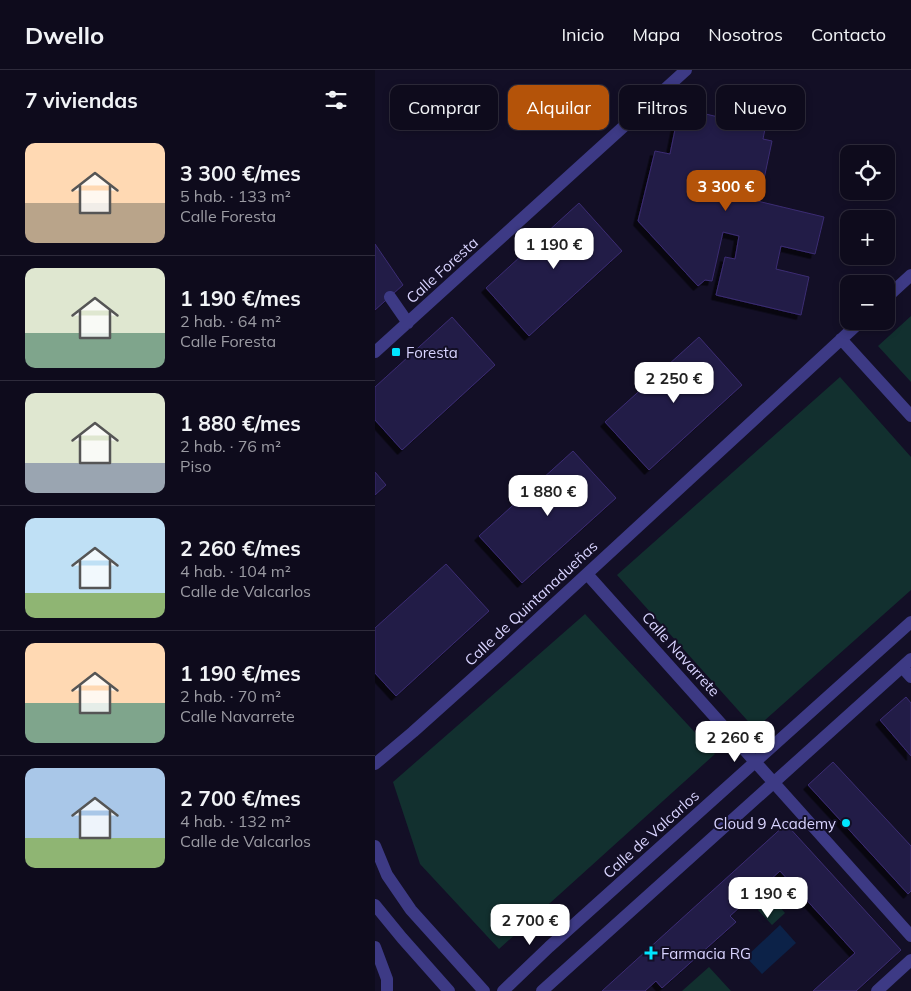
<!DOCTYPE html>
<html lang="es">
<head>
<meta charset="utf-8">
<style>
	:root { --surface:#0e0b1c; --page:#171425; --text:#f1f3f6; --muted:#9b9ba3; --line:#2e2b3b; --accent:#b45309 }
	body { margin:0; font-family:Mulish,sans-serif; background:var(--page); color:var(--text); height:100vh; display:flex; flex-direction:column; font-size:19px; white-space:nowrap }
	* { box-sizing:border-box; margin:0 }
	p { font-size:16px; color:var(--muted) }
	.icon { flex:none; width:28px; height:28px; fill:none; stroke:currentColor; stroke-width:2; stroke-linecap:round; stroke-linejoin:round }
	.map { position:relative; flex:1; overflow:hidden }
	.panel { display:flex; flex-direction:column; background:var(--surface); width:375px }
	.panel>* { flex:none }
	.guide { position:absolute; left:15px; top:15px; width:445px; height:45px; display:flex; gap:10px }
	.buttons { position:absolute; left:465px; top:75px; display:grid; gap:10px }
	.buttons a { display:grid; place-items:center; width:55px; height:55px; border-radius:10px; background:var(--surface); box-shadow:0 2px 8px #0003,0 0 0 1px var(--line); font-size:25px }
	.price { position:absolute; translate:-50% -42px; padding:0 11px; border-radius:10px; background:#fff; color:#222; font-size:16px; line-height:32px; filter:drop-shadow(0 1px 2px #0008) }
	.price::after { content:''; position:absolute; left:50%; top:30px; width:15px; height:11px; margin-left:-8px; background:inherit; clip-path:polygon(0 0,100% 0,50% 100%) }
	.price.active { background:var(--accent); color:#fff }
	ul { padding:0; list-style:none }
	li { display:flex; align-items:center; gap:15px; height:125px; padding:0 25px }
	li+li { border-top:1px solid var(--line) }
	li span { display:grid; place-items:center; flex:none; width:140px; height:100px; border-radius:10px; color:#555 }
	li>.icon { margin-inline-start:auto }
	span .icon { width:60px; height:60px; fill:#fffc; stroke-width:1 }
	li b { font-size:21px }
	h2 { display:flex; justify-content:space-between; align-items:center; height:60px; padding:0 25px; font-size:21px }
	.chip { padding:0 18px; border-radius:10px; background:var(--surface); box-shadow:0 2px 8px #0003,0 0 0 1px var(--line); font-size:18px; line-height:45px }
	.chip.active { background:var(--accent); color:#fff }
	header { display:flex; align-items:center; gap:30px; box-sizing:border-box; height:70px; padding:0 25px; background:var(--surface); border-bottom:1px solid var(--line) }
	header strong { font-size:24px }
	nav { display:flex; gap:28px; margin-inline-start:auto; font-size:18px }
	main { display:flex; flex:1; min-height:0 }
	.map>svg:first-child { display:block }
	.green { fill:#12302f }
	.water { fill:#0c2248 }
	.building { fill:#241b47; stroke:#3b2d73; filter:url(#shadow) }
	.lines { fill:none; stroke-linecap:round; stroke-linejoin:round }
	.minor { stroke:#3d3a85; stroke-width:12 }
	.poi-dot { fill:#00e5ff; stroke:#130f26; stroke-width:2 }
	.labels { text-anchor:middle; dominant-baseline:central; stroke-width:4; stroke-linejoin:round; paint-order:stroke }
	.street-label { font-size:15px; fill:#d9d4ff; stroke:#130f26 }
	.poi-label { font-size:15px; fill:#d9d4ff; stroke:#130f26; text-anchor:start }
</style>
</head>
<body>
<header>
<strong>Dwello</strong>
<nav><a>Inicio</a><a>Mapa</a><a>Nosotros</a><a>Contacto</a></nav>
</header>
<main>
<section class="panel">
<h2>7 viviendas<svg class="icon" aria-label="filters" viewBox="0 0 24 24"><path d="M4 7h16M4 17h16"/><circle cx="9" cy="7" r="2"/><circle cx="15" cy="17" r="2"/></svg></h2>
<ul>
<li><span style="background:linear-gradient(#ffd9b3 60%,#b9a48a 0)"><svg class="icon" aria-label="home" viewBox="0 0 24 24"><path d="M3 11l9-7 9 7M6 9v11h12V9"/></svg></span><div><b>3 300 €/mes</b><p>5 hab. · 133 m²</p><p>Calle Foresta</p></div></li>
<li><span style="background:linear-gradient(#dfe7d0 65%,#7fa58c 0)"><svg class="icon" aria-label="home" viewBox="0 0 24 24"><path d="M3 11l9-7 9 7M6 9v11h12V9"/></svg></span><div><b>1 190 €/mes</b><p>2 hab. · 64 m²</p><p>Calle Foresta</p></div></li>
<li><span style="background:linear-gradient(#dfe7d0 70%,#9aa5b1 0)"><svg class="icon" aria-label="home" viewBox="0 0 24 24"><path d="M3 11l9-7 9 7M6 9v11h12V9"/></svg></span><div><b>1 880 €/mes</b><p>2 hab. · 76 m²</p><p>Piso</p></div></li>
<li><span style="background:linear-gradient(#bfe0f5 75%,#8fb573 0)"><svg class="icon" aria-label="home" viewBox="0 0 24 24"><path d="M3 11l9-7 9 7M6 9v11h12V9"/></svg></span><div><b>2 260 €/mes</b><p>4 hab. · 104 m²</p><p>Calle de Valcarlos</p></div></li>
<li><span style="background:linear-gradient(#ffd9b3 60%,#7fa58c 0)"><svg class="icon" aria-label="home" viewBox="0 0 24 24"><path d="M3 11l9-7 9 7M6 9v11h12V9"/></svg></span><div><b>1 190 €/mes</b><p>2 hab. · 70 m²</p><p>Calle Navarrete</p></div></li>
<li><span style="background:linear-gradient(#a9c7e8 70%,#8fb573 0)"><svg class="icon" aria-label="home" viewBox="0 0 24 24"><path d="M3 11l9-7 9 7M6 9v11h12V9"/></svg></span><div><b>2 700 €/mes</b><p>4 hab. · 132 m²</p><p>Calle de Valcarlos</p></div></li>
</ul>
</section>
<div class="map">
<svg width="536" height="921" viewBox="0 0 536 921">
	<defs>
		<filter id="shadow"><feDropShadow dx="-4.5" dy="4.5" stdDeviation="0" flood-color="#0009"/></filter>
	</defs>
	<rect width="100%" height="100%" fill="#130f26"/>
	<path class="green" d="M536 246V312L503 276Z
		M465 307 536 387V520L380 659 242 505Z
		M210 544 340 684 124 879 45 794 18 712Z
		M397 828 410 843 397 855 383 840Z
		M334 897 356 921H307Z"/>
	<path class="water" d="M405 855 421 873 387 904 371 887Z"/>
	<path class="building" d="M314 40 381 56 386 53 391 54 388 69 397 71 389 109 379 106 374 129 449 147 440 184 406 176 401 199 434 207 426 245 341 225 350 187 360 189 364 166 348 162 337 211 330 210 323 216 263 151 280 81 295 84 302 50 311 52Z
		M204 133 247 181 154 266 111 218Z
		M0 174 28 215 0 240Z
		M77 247 120 295 27 380 0 350V317Z
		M324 267 367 315 274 400 230 352Z
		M198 381 241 428 147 513 104 466Z
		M0 402 11 415 0 425Z
		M71 494 114 541 21 626 0 603V558Z
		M531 627 536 633V686L505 650Z
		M458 692 536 776V821L533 824 433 715Z
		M411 754 526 880 481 921H438L480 883 405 801 355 846 361 852 287 918 281 911 270 921H227Z"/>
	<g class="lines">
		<path class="minor" d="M15 227 33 253
			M511 228 536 205
			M466 269 536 346
			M0 282 311 0
			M212 504 536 866
			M527 597 536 607
			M0 694 38 662 125 584 486 251
			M0 776 12 805 36 840 109 921
			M0 835 27 868 74 921
			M0 877 12 909V921
			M128 921 174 877 536 552
			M167 921 536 589
			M502 921 536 890"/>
	</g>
	<g class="poi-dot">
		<rect x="16" y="277" width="10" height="10" rx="2.5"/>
		<circle cx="471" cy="753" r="5"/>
		<path d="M273.5 875.5h5v5h5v5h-5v5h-5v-5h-5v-5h5z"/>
	</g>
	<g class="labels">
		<g class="street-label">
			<text transform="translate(67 200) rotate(-42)">Calle Foresta</text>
			<text transform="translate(156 533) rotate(-43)">Calle de Quintanadueñas</text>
			<text transform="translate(306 584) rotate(48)">Calle Navarrete</text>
			<text transform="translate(276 764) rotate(-42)">Calle de Valcarlos</text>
		</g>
		<g class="poi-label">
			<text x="31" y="282">Foresta</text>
			<text x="461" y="753" text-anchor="end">Cloud 9 Academy</text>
			<text x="286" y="883">Farmacia RG</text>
		</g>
	</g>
</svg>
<div class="buttons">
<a><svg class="icon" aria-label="locate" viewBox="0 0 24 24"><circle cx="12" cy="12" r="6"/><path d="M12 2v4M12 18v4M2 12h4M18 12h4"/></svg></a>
<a>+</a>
<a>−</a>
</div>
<b class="price active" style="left:351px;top:142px">3 300 €</b>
<b class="price" style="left:179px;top:200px">1 190 €</b>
<b class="price" style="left:299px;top:334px">2 250 €</b>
<b class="price" style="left:173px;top:447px">1 880 €</b>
<b class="price" style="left:360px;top:693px">2 260 €</b>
<b class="price" style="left:393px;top:849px">1 190 €</b>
<b class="price" style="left:155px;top:876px">2 700 €</b>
<div class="guide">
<a class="chip">Comprar</a>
<a class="chip active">Alquilar</a>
<a class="chip">Filtros</a>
<a class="chip">Nuevo</a>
</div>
</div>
</main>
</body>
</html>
